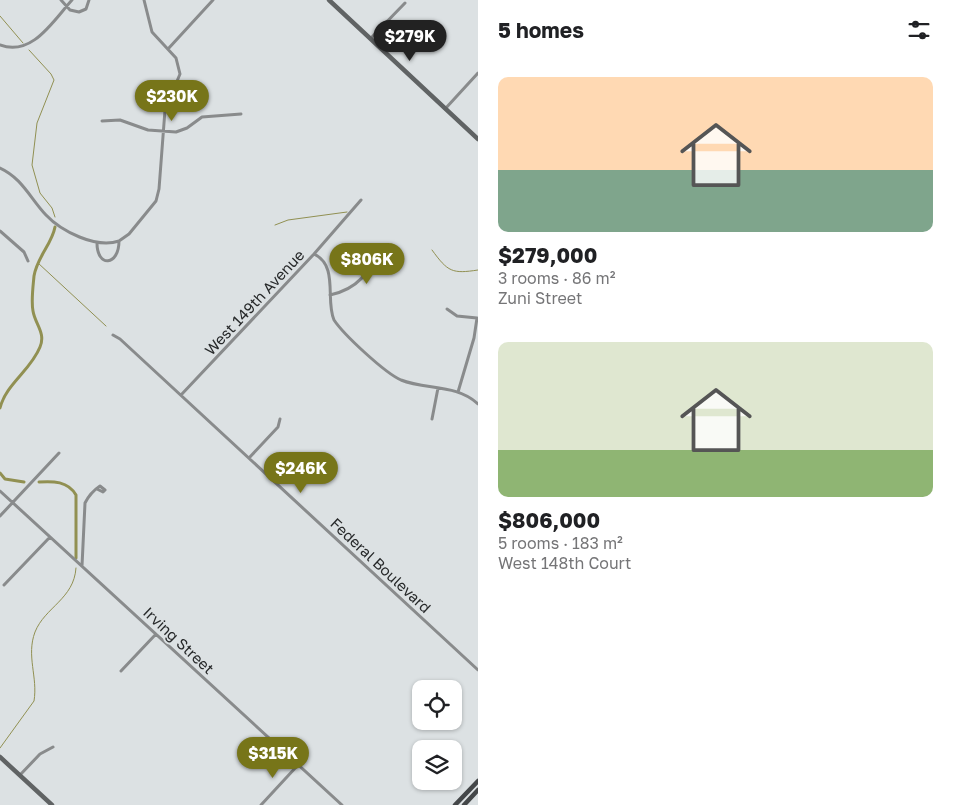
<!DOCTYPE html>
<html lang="en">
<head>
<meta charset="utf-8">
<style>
	:root { --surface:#fff; --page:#f6f6f6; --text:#202124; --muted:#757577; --accent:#777519 }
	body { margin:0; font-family:"Golos Text",sans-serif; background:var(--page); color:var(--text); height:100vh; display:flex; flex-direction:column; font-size:19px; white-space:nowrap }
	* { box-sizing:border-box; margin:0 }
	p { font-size:16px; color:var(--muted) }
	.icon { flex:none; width:28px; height:28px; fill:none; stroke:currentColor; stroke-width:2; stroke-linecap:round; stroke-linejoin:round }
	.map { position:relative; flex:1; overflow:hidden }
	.details { display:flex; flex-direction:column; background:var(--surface); width:475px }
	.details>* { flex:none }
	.controls { position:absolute; left:412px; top:680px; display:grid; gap:10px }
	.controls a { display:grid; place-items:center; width:50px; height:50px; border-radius:10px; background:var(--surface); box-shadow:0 1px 4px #0004; font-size:25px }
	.price { position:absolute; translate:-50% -42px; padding:0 11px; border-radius:18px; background:var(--accent); color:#fff; font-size:16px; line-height:32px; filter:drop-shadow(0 1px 2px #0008) }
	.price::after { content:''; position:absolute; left:50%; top:30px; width:15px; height:11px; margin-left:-8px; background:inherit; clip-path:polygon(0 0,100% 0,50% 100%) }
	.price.on { background:#222; color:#fff }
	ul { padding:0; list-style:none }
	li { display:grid; align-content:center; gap:10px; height:265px; padding:0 20px }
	li span { display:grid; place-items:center; height:155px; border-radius:10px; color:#555 }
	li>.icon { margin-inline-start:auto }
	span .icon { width:90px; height:90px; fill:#fffc; stroke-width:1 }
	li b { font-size:21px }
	h2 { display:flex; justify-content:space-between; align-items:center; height:60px; padding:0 20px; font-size:21px }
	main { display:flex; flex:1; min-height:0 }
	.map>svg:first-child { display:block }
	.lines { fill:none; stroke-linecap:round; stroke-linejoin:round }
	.stream { stroke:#919052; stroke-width:1 }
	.canal { stroke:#919052; stroke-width:3 }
	.street { stroke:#898b8c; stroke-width:3 }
	.secondary { stroke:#606364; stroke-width:4.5 }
	.primary { stroke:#444749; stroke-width:4.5 }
	.labels { text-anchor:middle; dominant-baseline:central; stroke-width:4; stroke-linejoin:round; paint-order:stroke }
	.street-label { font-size:15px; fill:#27292a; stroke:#dce1e3 }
</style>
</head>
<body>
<main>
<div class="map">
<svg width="478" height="805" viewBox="0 0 478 805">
	<rect width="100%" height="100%" fill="#dce1e3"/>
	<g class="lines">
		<path class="stream" d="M0 16 23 43
			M29 50 51 74 54 80 37 123 32 165 40 193 52 208 55 217
			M275 225 288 220 347 212
			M432 250C448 272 452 274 478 270
			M38 263 106 326
			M0 748 34 701C38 677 26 656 35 632 45 607 74 599 76 568"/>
		<path class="canal" d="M0 408C6 384 31 370 40 347 46 333 35 324 33 311 31 301 33 287 34 276 37 257 52 244 55 227
			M0 473 5 479 24 482
			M39 482C53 481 68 481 76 495V558"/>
		<path class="street" d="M61 0 70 10 79 12 86 9 89 0
			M371 38 405 3
			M0 45C32 57 53 21 72 0
			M168 49 213 0
			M445 109 478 73
			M102 121 120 120 148 130 176 132 187 128 202 117 241 114
			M0 168C22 178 30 198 46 215 61 231 96 249 119 241
			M0 231 24 252 28 261
			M97 243C97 268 119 266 119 241L129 234 156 201 159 189 165 110 180 74 176 58 152 32 144 0
			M314 254C339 266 325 300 334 320 344 335 385 373 401 380 426 390 457 384 478 404
			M330 295C358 289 370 272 380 247
			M447 309 457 316 477 318
			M113 335 120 339 478 670
			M458 392 474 338 477 318
			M181 395 314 254 361 200
			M432 419 438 388
			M249 458 278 427 280 419
			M0 491 342 805
			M0 516 59 453
			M82 566 85 503C88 497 94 490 100 486L105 490 103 492 97 489
			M4 585 50 537
			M121 671 156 634
			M20 775 40 754 53 747
			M261 805 298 765"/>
		<path class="secondary" d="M329 0 478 139
			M0 757 52 805"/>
		<path class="primary" d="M455 805 478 781
			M464 805 478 790"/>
	</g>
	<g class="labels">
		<g class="street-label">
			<text transform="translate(254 302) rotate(-47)">West 149th Avenue</text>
			<text transform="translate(381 565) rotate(43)">Federal Boulevard</text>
			<text transform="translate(179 640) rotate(43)">Irving Street</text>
		</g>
	</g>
</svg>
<div class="controls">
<a><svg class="icon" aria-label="locate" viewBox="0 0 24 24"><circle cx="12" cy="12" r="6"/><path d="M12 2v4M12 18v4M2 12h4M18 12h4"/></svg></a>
<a><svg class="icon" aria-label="layers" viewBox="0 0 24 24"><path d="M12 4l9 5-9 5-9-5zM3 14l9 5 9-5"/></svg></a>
</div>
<b class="price on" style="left:410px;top:62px">$279K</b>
<b class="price" style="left:172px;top:122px">$230K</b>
<b class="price" style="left:367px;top:285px">$806K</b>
<b class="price" style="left:301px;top:494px">$246K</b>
<b class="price" style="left:273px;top:779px">$315K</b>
</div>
<section class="details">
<h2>5 homes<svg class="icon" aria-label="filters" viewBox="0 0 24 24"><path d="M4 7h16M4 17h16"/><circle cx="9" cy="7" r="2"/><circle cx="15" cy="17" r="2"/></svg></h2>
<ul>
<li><span style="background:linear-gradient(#ffd9b3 60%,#7fa58c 0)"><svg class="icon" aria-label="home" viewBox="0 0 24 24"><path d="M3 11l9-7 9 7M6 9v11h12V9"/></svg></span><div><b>$279,000</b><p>3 rooms · 86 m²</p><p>Zuni Street</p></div></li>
<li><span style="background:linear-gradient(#dfe7d0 70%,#8fb573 0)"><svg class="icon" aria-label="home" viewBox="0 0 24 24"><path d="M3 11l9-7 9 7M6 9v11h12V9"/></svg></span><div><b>$806,000</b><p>5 rooms · 183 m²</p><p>West 148th Court</p></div></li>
</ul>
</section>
</main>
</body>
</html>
